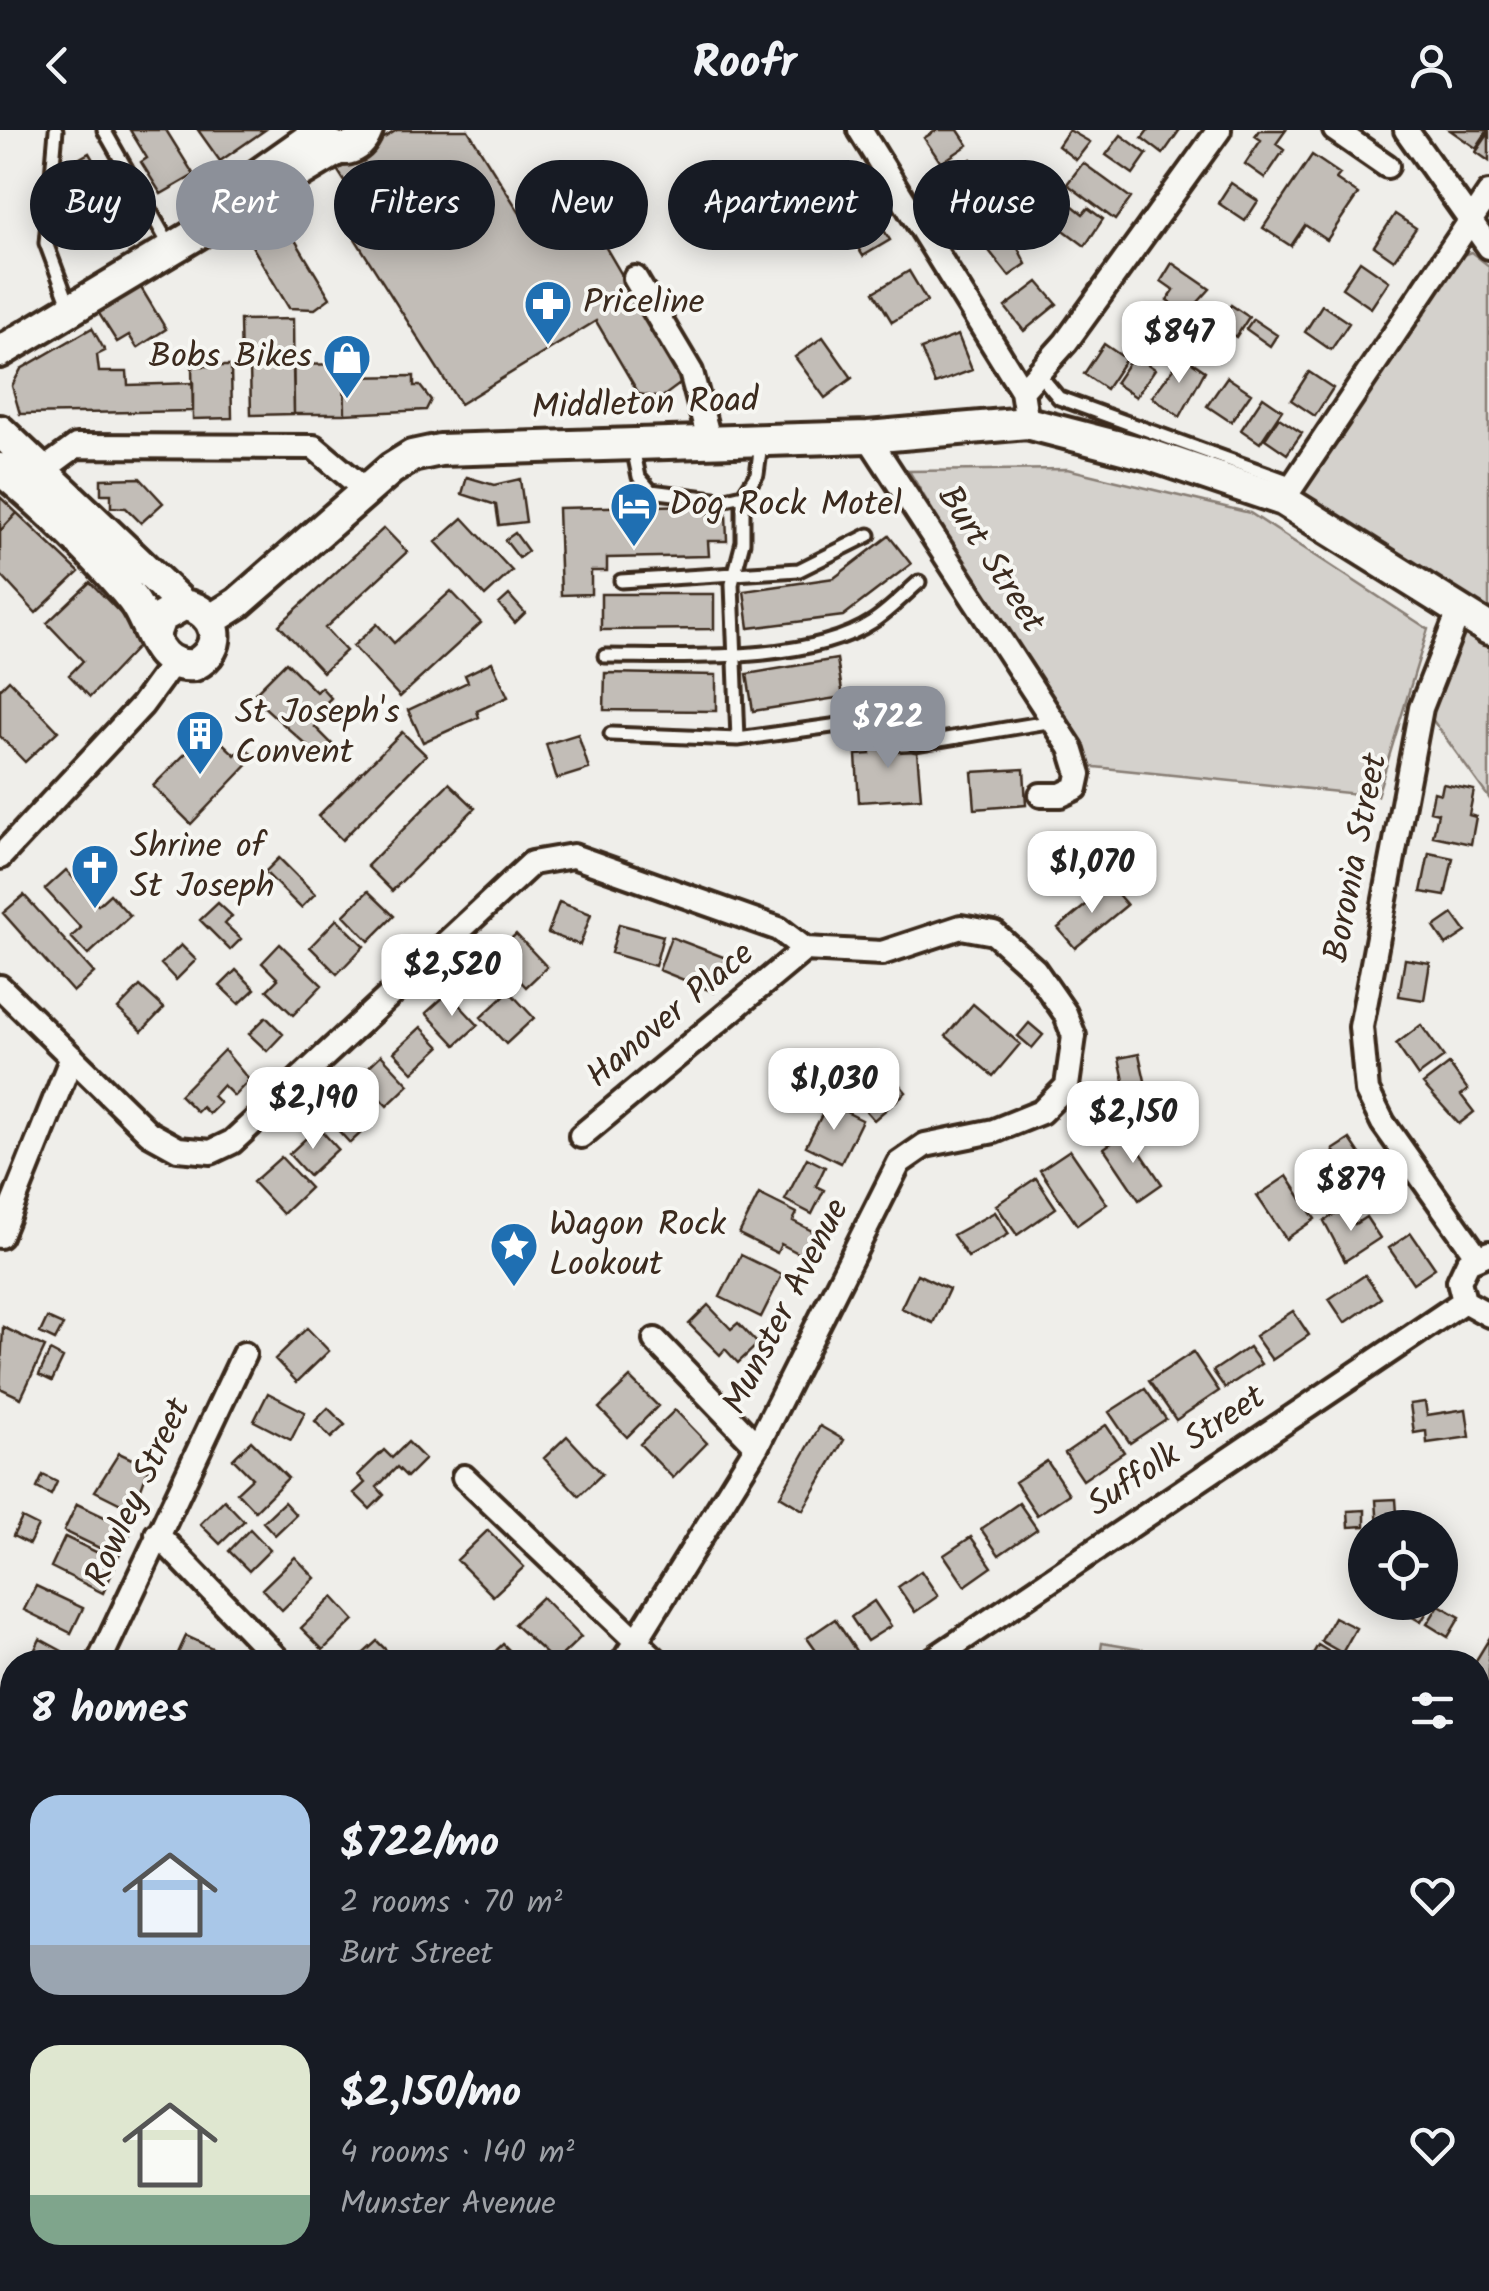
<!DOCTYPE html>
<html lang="en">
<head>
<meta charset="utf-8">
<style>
	:root { --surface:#171b24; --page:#242831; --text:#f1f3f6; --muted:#9ea1a6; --accent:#8c9099 }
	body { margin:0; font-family:Kalam,sans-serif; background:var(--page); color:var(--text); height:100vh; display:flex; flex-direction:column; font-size:38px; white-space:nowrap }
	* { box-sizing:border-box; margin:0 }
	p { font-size:32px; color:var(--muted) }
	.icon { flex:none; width:55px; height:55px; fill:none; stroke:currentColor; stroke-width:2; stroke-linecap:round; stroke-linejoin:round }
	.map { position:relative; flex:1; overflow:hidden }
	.panel { position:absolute; left:0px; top:1520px; width:1490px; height:642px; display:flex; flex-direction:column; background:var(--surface); border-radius:40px 40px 0 0; box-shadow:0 5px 25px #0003 }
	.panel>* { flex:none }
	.top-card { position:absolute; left:30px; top:30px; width:1430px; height:90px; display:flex; gap:20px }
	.buttons { position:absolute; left:1348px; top:1380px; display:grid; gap:20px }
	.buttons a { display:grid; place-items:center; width:110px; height:110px; border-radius:50%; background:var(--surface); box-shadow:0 5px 25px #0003; font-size:50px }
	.price { position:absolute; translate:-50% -85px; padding:0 22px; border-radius:20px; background:#fff; color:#222; font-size:32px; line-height:65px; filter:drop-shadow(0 2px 5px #0008) }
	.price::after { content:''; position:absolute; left:50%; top:60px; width:30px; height:22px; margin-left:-15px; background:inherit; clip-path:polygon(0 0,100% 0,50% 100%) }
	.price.selected { background:var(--accent); color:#fff }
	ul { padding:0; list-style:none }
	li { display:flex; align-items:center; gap:30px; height:250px; padding:0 30px }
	li span { display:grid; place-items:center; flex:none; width:280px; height:200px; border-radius:30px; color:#555 }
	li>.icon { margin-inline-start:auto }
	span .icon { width:120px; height:120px; fill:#fffc; stroke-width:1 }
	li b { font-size:42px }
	h2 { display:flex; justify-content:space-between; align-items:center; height:120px; padding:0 30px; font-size:42px }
	.tag { padding:0 35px; border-radius:45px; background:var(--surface); box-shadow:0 5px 25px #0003; font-size:35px; line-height:90px }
	.tag.selected { background:var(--accent); color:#fff }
	header { display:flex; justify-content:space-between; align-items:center; height:130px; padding:0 30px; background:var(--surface); font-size:45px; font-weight:700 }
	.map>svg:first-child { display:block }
	.green { fill:#d4d1cc; stroke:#887e75; stroke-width:2.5 }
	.building { fill:#c2bdb7; stroke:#3b2a1e; stroke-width:2.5 }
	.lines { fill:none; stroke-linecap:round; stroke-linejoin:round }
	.service-casing { stroke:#3b2a1e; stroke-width:19 }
	.minor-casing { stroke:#3b2a1e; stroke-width:30 }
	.secondary-casing { stroke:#3b2a1e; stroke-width:38 }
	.service { stroke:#f6f6f2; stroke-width:11 }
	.minor { stroke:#f6f6f2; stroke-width:22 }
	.secondary { stroke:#f6f6f2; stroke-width:30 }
	.labels { text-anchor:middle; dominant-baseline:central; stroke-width:8; stroke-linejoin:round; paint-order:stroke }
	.poi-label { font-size:35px; fill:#3b2a1e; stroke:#f6f6f2; text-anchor:start }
	.street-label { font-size:35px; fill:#3b2a1e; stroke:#f6f6f2 }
</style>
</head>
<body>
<header><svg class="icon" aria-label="back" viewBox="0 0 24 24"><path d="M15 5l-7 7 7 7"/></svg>Roofr<svg class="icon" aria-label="person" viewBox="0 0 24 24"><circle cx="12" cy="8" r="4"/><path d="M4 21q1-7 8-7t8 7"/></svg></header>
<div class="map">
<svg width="1489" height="2161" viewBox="0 0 1489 2161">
	<rect width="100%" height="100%" fill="#efeeea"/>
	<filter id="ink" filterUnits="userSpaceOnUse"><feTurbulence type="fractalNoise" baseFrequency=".01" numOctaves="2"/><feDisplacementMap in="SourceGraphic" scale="20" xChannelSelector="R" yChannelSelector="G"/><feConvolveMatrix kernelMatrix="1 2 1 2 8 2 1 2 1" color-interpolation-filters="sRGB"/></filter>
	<g filter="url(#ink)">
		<path class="green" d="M1471 122 1489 136V668L1429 585 1471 476 1309 373 1300 354 1460 126Z
			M1067 339 1250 383 1428 499 1377 666 1085 636 909 341Z
			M1102 1513 1187 1527 1186 1532H1099Z
			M1483 1760 1489 1764 1488 1856 1478 1849V1770Z
			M244 2150H1170L1193 2161H230Z"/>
		<path class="building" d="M130 0H166L194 45 161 64 141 32 147 28Z
			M198 0H265L220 31Z
			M397 0H468L536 109 585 82 684 251 661 268 639 264 596 191 460 274 354 107 374 97 336 38Z
			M937 0H958L968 15 941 33 924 8Z
			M1069 0 1090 12 1076 30 1058 16Z
			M1148 0H1178L1179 1 1163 24 1142 8Z
			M1259 0H1286L1276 14 1284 20 1265 48 1245 34 1261 10 1255 6Z
			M1450 0H1488L1476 18Z
			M1489 3V31L1476 22Z
			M1121 5 1147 24 1133 44 1106 25Z
			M89 23 129 92 105 106 89 77 81 82 57 41Z
			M1312 25 1340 44 1336 49 1358 64 1327 110 1305 95 1291 116 1263 98Z
			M971 29 984 48 962 63 950 44Z
			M1083 33 1131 68 1115 90 1067 54Z
			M1032 34 1042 48 1015 66 1006 52Z
			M844 52 855 69 841 79 845 84 821 100 806 77Z
			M994 53 1010 78 979 99 963 74Z
			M1231 53 1258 71 1245 91 1218 73Z
			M1068 72 1083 84 1088 78 1103 89 1085 116 1053 92Z
			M1395 84 1416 98 1394 130 1374 116Z
			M877 89 890 110 863 126 850 105Z
			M283 90 330 168 315 179 289 178 249 111Z
			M1004 91 1026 134 1009 146 979 108Z
			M1360 131 1389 151 1371 178 1342 158Z
			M1172 133 1210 159 1187 184 1167 170 1174 160 1161 151Z
			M909 141 927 171 892 192 874 162Z
			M1038 152 1057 174 1024 201 1005 177Z
			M140 156 166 199 137 218 129 205 117 212 98 182Z
			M1231 175 1249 187 1236 207 1218 194Z
			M1322 175 1349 193 1331 220 1305 202Z
			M1174 184 1187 192 1177 208 1164 199Z
			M293 189 294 284 251 285 250 234 241 235 240 190Z
			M1253 189 1277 205 1270 216 1246 199Z
			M92 198 105 221 97 225 99 242H127L128 255 193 253V281L20 284 12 256 21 239Z
			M958 205 972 240 935 254 921 219Z
			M823 207 852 248 825 268 795 227Z
			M1212 208 1224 217 1217 228 1204 220Z
			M1104 214 1126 229 1106 259 1084 244Z
			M1134 225 1155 239 1136 267 1115 253Z
			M1183 226 1205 241 1180 287 1152 267Z
			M344 234 345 284H294L293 235Z
			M192 236H231L232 288 193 289Z
			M1309 242 1333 258 1315 286 1291 270Z
			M414 246V256H420L431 270 426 280 345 284 344 247Z
			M1227 247 1251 263 1231 292 1207 276Z
			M1263 267 1282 280 1260 313 1241 300Z
			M1279 288 1302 303 1287 324 1265 309Z
			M467 347 494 355 520 349 526 392 499 395 496 375 462 364Z
			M140 348 163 373 141 393 126 378 111 377V364H101V349Z
			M0 367 17 383 0 401Z
			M700 375V384L726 383 727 411H708L709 426 607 428V441H591V464L561 465 558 378Z
			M17 383 79 442 36 483 0 444V401Z
			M463 388 512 441 485 466 436 412Z
			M384 398 407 422 325 498 346 521 323 542 279 495Z
			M515 403 528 421 519 428 505 410Z
			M889 406 911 434 843 486 749 498 744 461 834 448Z
			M90 452 145 509 90 567 69 545 83 531 47 493Z
			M451 461 481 493 400 567 353 516 377 494 394 513Z
			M601 464H714V499L601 500Z
			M509 465 525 483 515 493 499 474Z
			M837 529 843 567 753 581 747 544Z
			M286 532 316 562 321 557 331 568 326 573 333 579 315 597 336 618 323 630 252 566Z
			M492 532 508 567 477 581 479 587 423 612 408 580 468 552 465 545Z
			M605 543 716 545V581L604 580Z
			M9 550 58 601 25 632 0 606V559Z
			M209 600 235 625 244 616 255 627 191 694 153 656Z
			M402 602 426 625 342 710 318 686Z
			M898 603 899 622 917 621 921 668 859 672 856 625 870 624 869 604Z
			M578 604 589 639 557 649 546 614Z
			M1024 639 1026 675 975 679 972 642Z
			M449 653 475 678 392 761 367 736Z
			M1443 654 1474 660 1469 685 1476 687 1471 714 1433 706 1438 683 1430 681 1434 662 1441 664Z
			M1429 723 1453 728 1445 766 1421 762Z
			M279 728 315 764 301 778 265 742Z
			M66 740 98 775 110 764 130 786 88 825 71 807 81 798 45 759Z
			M1110 755 1127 775 1075 818 1058 798Z
			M368 761 394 786 369 811 344 785Z
			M24 765 94 843 73 862 3 783Z
			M559 772 591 784 580 815 548 803Z
			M218 773 232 786 225 794 241 809 230 820 200 790Z
			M1453 784 1466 802 1446 815 1434 797Z
			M337 789 364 816 337 844 310 817Z
			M619 794 663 806 655 836 611 823Z
			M516 804 547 837 526 857 495 824Z
			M671 807 726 828 714 862 659 840Z
			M280 814 322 855 293 885 267 860 278 849 262 833Z
			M181 815 196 830 176 850 161 834Z
			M1405 829 1430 833 1424 870 1399 866Z
			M236 840 255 859 239 874 220 856Z
			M140 856 164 878 142 901 118 879Z
			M509 861 534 888 506 914 481 887Z
			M448 863 478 895 456 915 426 883Z
			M973 874 1020 914 993 946 946 906Z
			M266 887 283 904 267 921 249 904Z
			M1029 893 1043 905 1032 918 1018 906Z
			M1421 895 1444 927 1418 946 1396 914Z
			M421 897 440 917 413 942 394 922Z
			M224 920 249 950 234 966 223 955 213 966 220 973 209 984 202 977 197 982 180 965Z
			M1139 924 1148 964 1128 969 1119 928Z
			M381 925 409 955 387 976 359 946Z
			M866 932 875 942 883 935 906 962 874 990 851 964 858 957 850 948Z
			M1449 934 1468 960 1461 965 1474 982 1459 994 1423 954Z
			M349 960 376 989 350 1013 323 984Z
			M828 973 862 990 841 1033 806 1016Z
			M318 997 338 1019 309 1046 289 1024Z
			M1127 1002 1162 1054 1139 1070 1104 1018Z
			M1350 1009 1360 1024 1343 1035 1333 1020Z
			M1070 1020 1107 1074 1077 1095 1040 1040Z
			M281 1027 310 1058 283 1084 253 1052Z
			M807 1028 825 1037 816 1056 824 1060 812 1084 785 1070Z
			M1287 1046 1315 1089 1286 1109 1257 1066Z
			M1036 1048 1056 1078 1017 1105 996 1075Z
			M759 1064 797 1083 793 1091 814 1102 802 1125 781 1114 777 1123 739 1104Z
			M1344 1078 1355 1094 1366 1087 1380 1108 1345 1131 1324 1091Z
			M995 1082 1009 1104 968 1127 953 1105Z
			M1411 1103 1435 1138 1413 1153 1389 1118Z
			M741 1125 782 1145 761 1187 720 1167Z
			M917 1144 949 1159 933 1193 901 1178Z
			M1365 1145 1381 1168 1345 1193 1329 1169Z
			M708 1175 731 1199 738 1193 758 1214 738 1233 725 1219 720 1225 689 1194Z
			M1293 1181 1309 1205 1272 1230 1255 1206Z
			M47 1188 63 1195 55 1210 40 1203Z
			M3 1197 45 1217 21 1268 0 1258Z
			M307 1198 329 1221 297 1252 275 1229Z
			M1249 1217 1261 1234 1225 1258 1213 1241Z
			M50 1221 63 1228 52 1251 39 1245Z
			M1193 1222 1219 1261 1176 1290 1149 1251Z
			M630 1248 658 1276 627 1307 599 1278Z
			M1145 1259 1166 1289 1130 1313 1109 1282Z
			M268 1263 305 1282 291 1310 254 1291Z
			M1425 1272 1427 1285 1466 1279 1470 1307 1427 1313 1426 1301 1414 1303 1410 1274Z
			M328 1278 345 1295 331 1308 315 1291Z
			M675 1280 707 1313 673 1348 640 1314Z
			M1106 1295 1124 1322 1083 1350 1065 1323Z
			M820 1296 844 1310 803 1380 780 1366Z
			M567 1306 602 1344 579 1366 544 1328Z
			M251 1311 288 1348 255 1381 237 1362 252 1348 233 1329Z
			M408 1312 425 1329 407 1347 397 1337 377 1357 384 1365 370 1379 354 1363 365 1353 358 1345 384 1320 392 1328Z
			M119 1323 149 1337 133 1380 95 1361Z
			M1047 1331 1069 1364 1037 1385 1015 1352Z
			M43 1345 57 1352 51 1365 37 1358Z
			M1396 1369 1398 1398H1378L1376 1370Z
			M224 1370 244 1391 220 1414 200 1394Z
			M284 1372 296 1385 275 1405 263 1392Z
			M1019 1373 1037 1399 999 1425 981 1399Z
			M77 1374 132 1400 118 1427 64 1401Z
			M1365 1380V1396L1349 1397 1348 1381Z
			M22 1388 38 1396 29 1414 13 1406Z
			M250 1399 270 1420 249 1441 229 1421Z
			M488 1400 524 1437 493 1466 457 1430Z
			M65 1407 117 1432 103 1463 51 1437Z
			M971 1407 992 1437 965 1456 944 1425Z
			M295 1427 315 1448 282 1480 262 1459Z
			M921 1441 938 1466 915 1482 898 1457Z
			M36 1456 83 1478 71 1503 24 1480Z
			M333 1467 354 1490 323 1520 301 1498Z
			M542 1467 581 1507 555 1532 514 1494Z
			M874 1471 891 1496 867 1511 851 1487Z
			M1403 1472H1433L1421 1492 1399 1479Z
			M1439 1475 1460 1487 1448 1507 1427 1494Z
			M1334 1487 1356 1498 1342 1523 1321 1511Z
			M835 1489 856 1521 839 1532H824L807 1508Z
			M186 1506 219 1521 214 1532H174Z
			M40 1509 62 1521 57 1532H29Z
			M1489 1509V1631L1478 1650V1576L1483 1567 1478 1563 1475 1532Z
			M377 1511 398 1532H354Z
			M503 1514 521 1532H492L488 1528Z
			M1318 1515 1341 1529 1339 1532H1308Z
			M8 1543 12 1545V1581L0 1575V1560Z
			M10 1593 12 1594V1630L0 1624Z
			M3 1644 12 1649V1684L0 1678Z
			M1478 1666 1489 1673V1707L1478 1700Z
			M1481 1974 1489 1979V2161H1356L1350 2157 1354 2150H1478Z
			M0 1995 12 2004 3 2018 0 2015Z
			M6 2021 12 2026V2079L0 2070V2030Z
			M30 2150H59L75 2161H24Z"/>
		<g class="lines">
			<g class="service-casing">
				<path id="service" d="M56 0 46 113 71 180
					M104 0 171 118
					M1039 244 1059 268 1293 353
					M633 318 639 347 651 361 722 370 743 365 757 344 761 314
					M743 365V412L732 454 738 609 839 595
					M621 451 799 440 869 405
					M605 526C680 526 808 534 872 492 889 481 904 465 919 452
					M611 604 738 609
					M916 614 1054 591
					M1483 1953H1489"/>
			</g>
			<g class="minor-casing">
				<path id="minor" d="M860 0 1022 261 1027 293
					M1335 0 1387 36
					M1406 0 1489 117
					M635 148 691 242 709 309
					M1022 261 1066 212 1219 0
					M868 307 1071 618 1079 644 1076 658 1061 665H1041
					M42 341 76 316 314 317 366 361
					M1283 370 1489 63
					M1460 479 1421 578 1361 897 1367 961 1383 993 1477 1126
					M0 727 142 575 172 534
					M0 857 149 1003 178 1019 211 1022 232 1012 532 733 573 726 779 799 805 819 882 823 961 797 994 803 1035 840 1065 883 1074 906 1067 956 1041 982 994 1001 925 1015 899 1033 757 1316 623 1532
					M581 1006 805 819
					M0 1106 72 927
					M1489 1123 1468 1132 1459 1151 1464 1171 1489 1185
					M655 1210 757 1316
					M464 1347 658 1532
					M157 1404 280 1532
					M99 1532 244 1224
					M929 1532 1464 1171
					M0 1752 12 1724
					M0 1914 12 1935
					M132 2161 139 2150"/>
			</g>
			<g class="secondary-casing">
				<path id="secondary" d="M323 10C340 25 359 21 367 0
					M244 55 319 2
					M0 222 338 19
					M0 301 183 475
					M0 339C41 372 99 428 132 469 152 494 153 539 194 535 226 519 219 480 183 475L160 488 154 505
					M211 490 238 473 391 339 412 326 440 320 868 307 1027 293 1150 325 1283 370 1489 499"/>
			</g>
			<use href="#service" class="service"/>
			<use href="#minor" class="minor"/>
			<use href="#secondary" class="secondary"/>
		</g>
	</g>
	<defs>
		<g id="pharmacy-pin" transform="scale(2.5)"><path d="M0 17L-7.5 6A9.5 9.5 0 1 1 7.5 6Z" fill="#1f6fb2" stroke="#f6f6f2"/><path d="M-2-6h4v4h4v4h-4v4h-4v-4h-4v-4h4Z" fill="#fff"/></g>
		<g id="shop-pin" transform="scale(2.5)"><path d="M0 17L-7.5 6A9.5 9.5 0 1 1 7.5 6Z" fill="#1f6fb2" stroke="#f6f6f2"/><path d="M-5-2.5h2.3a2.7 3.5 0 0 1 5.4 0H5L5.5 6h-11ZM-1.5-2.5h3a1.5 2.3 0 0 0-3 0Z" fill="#fff"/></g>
		<g id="hotel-pin" transform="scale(2.5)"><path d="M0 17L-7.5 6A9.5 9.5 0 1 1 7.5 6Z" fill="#1f6fb2" stroke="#f6f6f2"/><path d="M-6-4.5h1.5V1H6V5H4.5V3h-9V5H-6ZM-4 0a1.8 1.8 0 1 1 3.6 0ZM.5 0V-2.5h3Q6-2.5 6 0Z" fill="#fff"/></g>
		<g id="building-pin" transform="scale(2.5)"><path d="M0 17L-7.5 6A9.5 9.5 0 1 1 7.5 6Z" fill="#1f6fb2" stroke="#f6f6f2"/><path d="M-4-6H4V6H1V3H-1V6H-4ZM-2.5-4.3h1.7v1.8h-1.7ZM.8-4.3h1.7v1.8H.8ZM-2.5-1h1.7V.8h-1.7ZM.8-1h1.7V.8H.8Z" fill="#fff"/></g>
		<g id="church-pin" transform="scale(2.5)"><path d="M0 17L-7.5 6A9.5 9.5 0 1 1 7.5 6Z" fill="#1f6fb2" stroke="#f6f6f2"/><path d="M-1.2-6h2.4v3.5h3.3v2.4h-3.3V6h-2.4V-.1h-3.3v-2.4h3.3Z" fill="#fff"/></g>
		<g id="sight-pin" transform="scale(2.5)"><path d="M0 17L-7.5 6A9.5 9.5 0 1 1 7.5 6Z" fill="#1f6fb2" stroke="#f6f6f2"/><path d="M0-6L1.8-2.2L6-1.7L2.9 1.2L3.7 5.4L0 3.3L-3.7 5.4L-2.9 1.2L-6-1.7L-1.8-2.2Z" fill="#fff"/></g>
	</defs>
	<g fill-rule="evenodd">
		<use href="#pharmacy-pin" x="548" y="174"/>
		<use href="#shop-pin" x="347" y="228"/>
		<use href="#hotel-pin" x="634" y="376"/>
		<use href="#building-pin" x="200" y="604"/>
		<use href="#church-pin" x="95" y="738"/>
		<use href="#sight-pin" x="514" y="1116"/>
	</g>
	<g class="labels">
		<g class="poi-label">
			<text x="583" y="174">Priceline</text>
			<text x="312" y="228" text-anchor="end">Bobs Bikes</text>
			<text x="669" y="376">Dog Rock Motel</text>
			<text x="235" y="584">St Joseph's<tspan x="235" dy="40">Convent</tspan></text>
			<text x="130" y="718">Shrine of<tspan x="130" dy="40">St Joseph</tspan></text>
			<text x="549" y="1096">Wagon Rock<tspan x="549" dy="40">Lookout</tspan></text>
		</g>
		<g class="street-label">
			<text transform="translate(645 275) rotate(-2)">Middleton Road</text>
			<text transform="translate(990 430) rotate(57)">Burt Street</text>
			<text transform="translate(1357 728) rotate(-79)">Boronia Street</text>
			<text transform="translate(671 886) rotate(-40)">Hanover Place</text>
			<text transform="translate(787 1177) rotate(-63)">Munster Avenue</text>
			<text transform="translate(1177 1322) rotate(-34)">Suffolk Street</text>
			<text transform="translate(139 1363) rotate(-65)">Rowley Street</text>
		</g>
	</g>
</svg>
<div class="buttons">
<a><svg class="icon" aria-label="locate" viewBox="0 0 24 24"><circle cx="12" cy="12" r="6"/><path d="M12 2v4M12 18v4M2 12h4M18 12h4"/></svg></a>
</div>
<b class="price" style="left:1179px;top:256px">$847</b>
<b class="price selected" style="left:888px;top:641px">$722</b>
<b class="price" style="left:1092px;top:786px">$1,070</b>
<b class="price" style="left:452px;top:889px">$2,520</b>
<b class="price" style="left:834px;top:1003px">$1,030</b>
<b class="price" style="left:313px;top:1022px">$2,190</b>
<b class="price" style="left:1133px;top:1036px">$2,150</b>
<b class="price" style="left:1351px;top:1104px">$879</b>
<div class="top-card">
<a class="tag">Buy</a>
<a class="tag selected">Rent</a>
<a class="tag">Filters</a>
<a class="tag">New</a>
<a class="tag">Apartment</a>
<a class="tag">House</a>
</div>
<section class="panel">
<h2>8 homes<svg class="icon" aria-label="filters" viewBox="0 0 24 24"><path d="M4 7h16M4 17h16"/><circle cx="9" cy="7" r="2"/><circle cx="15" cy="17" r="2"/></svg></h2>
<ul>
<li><span style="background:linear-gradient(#a9c7e8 75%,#9aa5b1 0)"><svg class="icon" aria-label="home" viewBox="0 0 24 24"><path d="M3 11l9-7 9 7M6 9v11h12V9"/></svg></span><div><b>$722/mo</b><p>2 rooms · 70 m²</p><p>Burt Street</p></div><svg class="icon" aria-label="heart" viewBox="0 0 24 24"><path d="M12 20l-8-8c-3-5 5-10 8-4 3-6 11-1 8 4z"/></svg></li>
<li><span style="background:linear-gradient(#dfe7d0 75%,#7fa58c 0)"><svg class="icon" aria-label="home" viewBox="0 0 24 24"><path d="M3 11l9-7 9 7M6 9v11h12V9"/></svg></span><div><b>$2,150/mo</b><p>4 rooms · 140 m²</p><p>Munster Avenue</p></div><svg class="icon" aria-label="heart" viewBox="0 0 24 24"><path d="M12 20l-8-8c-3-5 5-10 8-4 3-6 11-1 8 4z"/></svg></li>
</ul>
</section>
</div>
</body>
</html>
